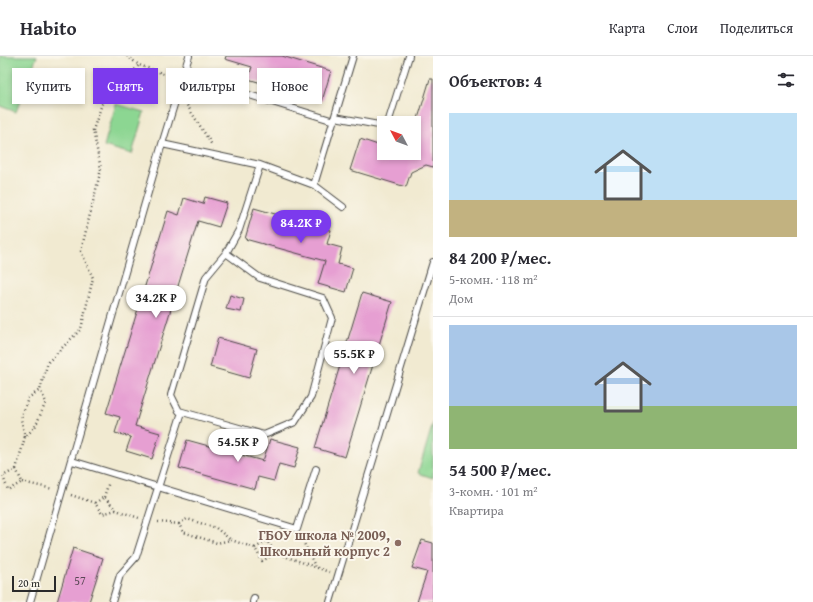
<!DOCTYPE html>
<html lang="ru">
<head>
<meta charset="utf-8">
<style>
	:root { --surface:#fff; --page:#f2f2f3; --text:#2b2b33; --muted:#7c7c81; --line:#e1e1e2; --accent:#7c3aed }
	body { margin:0; font-family:"Gentium Book Plus",serif; background:var(--page); color:var(--text); height:100vh; display:flex; flex-direction:column; font-size:15px; white-space:nowrap }
	* { box-sizing:border-box; margin:0 }
	p { font-size:13px; color:var(--muted) }
	.icon { flex:none; width:22px; height:22px; fill:none; stroke:currentColor; stroke-width:2; stroke-linecap:round; stroke-linejoin:round }
	.map { position:relative; flex:1; overflow:hidden }
	.details { display:flex; flex-direction:column; background:var(--surface); width:380px }
	.details>* { flex:none }
	.banner { position:absolute; left:12px; top:12px; width:361px; height:36px; display:flex; gap:8px }
	.needle { width:26px; rotate:311deg }
	.buttons { position:absolute; left:377px; top:60px; display:grid; gap:8px }
	.buttons a { display:grid; place-items:center; width:44px; height:44px; border-radius:0px; background:var(--surface); box-shadow:0 2px 6px #0003; font-size:20px }
	.scale { position:absolute; left:12px; bottom:10px; width:44px; box-sizing:border-box; padding-left:4px; border:2px solid #2b2b2b; border-top:0; font-size:11px; line-height:14px; white-space:nowrap; color:#2b2b2b; -webkit-text-stroke:3px #fbf7ec; paint-order:stroke }
	.price { position:absolute; translate:-50% -34px; padding:0 9px; border-radius:14px; background:#fff; color:#222; font-size:13px; line-height:26px; filter:drop-shadow(0 1px 2px #0008) }
	.price::after { content:''; position:absolute; left:50%; top:24px; width:12px; height:9px; margin-left:-6px; background:inherit; clip-path:polygon(0 0,100% 0,50% 100%) }
	.price.on { background:var(--accent); color:#fff }
	ul { padding:0; list-style:none }
	li { display:grid; align-content:center; gap:8px; height:212px; padding:0 16px }
	li+li { border-top:1px solid var(--line) }
	li span { display:grid; place-items:center; height:124px; border-radius:0px; color:#555 }
	li>.icon { margin-inline-start:auto }
	span .icon { width:72px; height:72px; fill:#fffc; stroke-width:1 }
	li b { font-size:17px }
	h2 { display:flex; justify-content:space-between; align-items:center; height:48px; padding:0 16px; font-size:17px }
	.pill { padding:0 14px; border-radius:0px; background:var(--surface); box-shadow:0 2px 6px #0003; font-size:14px; line-height:36px }
	.pill.on { background:var(--accent); color:#fff }
	header { display:flex; align-items:center; gap:24px; box-sizing:border-box; height:56px; padding:0 20px; background:var(--surface); border-bottom:1px solid var(--line) }
	header strong { font-size:19px }
	nav { display:flex; gap:22px; margin-inline-start:auto; font-size:14px }
	main { display:flex; flex:1; min-height:0 }
	.map>svg:first-child { display:block }
	.green { fill:#8cd692; stroke:#5c805e }
	.building { fill:#e69fd2 }
	.lines { fill:none; stroke-linecap:round; stroke-linejoin:round }
	.service-casing { stroke:#494844; stroke-width:8 }
	.path { stroke:#494844; stroke-width:2.5; stroke-dasharray:1 3; stroke-linecap:butt }
	.service { stroke:#fff; stroke-width:6 }
	.education-dot { fill:#8d6e63; stroke:#fbf7ec; stroke-width:1.5 }
	.labels { text-anchor:middle; dominant-baseline:central; stroke-width:4; stroke-linejoin:round; paint-order:stroke }
	.number-label { font-size:12px; fill:#5a4855 }
	.education-label { font-size:14px; font-weight:bold; fill:#785e54; stroke:#fbf7ec; text-anchor:end }
</style>
</head>
<body>
<header>
<strong>Habito</strong>
<nav><a>Карта</a><a>Слои</a><a>Поделиться</a></nav>
</header>
<main>
<div class="map">
<svg width="433" height="546" viewBox="0 0 433 546">
	<rect width="100%" height="100%" fill="#fbf7ec"/>
	<filter id="ink" filterUnits="userSpaceOnUse"><feTurbulence type="fractalNoise" baseFrequency=".025" numOctaves="2"/><feDisplacementMap in="SourceGraphic" scale="8" xChannelSelector="R" yChannelSelector="G"/><feConvolveMatrix kernelMatrix="1 2 1 2 8 2 1 2 1" color-interpolation-filters="sRGB"/></filter>
	<filter id="wash" filterUnits="userSpaceOnUse"><feTurbulence type="fractalNoise" baseFrequency=".012" numOctaves="4" result="noise"/><feDisplacementMap in="SourceGraphic" scale="16" xChannelSelector="R" yChannelSelector="G"/><feGaussianBlur stdDeviation="0.9" result="paint"/><feColorMatrix in="noise" values="0 0 0 0 0 0 0 0 0 0 0 0 0 0 0 0 0 1.4 0 .05"/><feComposite in="paint" operator="in"/></filter>
	<g filter="url(#wash)">
		<rect width="100%" height="100%" fill="#f1ead1"/>
		<path class="green" d="M0 0H37L16 56 0 50Z
			M116 48 144 56 132 98 104 90Z
			M433 367V422L418 417Z"/>
		<g id="blocks">
			<path class="building" d="M226 0H282L331 15 322 45 248 23 252 11 225 3Z
				M430 23H433V111L426 109 411 116 406 131 350 114 360 83 384 91V97H414V76Z
				M205 141 227 147 219 171 198 165 135 370 160 377 152 403 126 395 131 381 115 377 120 361 106 357 168 155 179 159 184 142 203 148Z
				M254 152 331 174 327 188 342 192 338 208 353 212 346 236 318 228 325 205 245 183Z
				M362 237 392 246 345 401 315 392Z
				M230 239 244 243 241 256 226 253Z
				M218 282 257 293 249 322 210 311Z
				M270 383 300 391 294 412 279 408 274 425 258 421 255 433 179 412 187 384 263 405Z
				M422 484 433 487V546H417L427 516 412 512Z
				M73 492 103 502 89 546H57Z"/>
		</g>
	</g>
	<g filter="url(#ink)">
		<use href="#blocks" fill-opacity="0" stroke="#494844" stroke-width="1"/>
		<g class="lines">
			<g class="service-casing">
				<path id="service" d="M184 19 334 65
					M335 61 384 70
					M388 67 409 0
					M162 88 260 109 314 129 343 151
					M314 129 353 0
					M226 197 260 222 323 242 332 262 311 341 295 366 264 379 179 355 171 339 206 221 226 197 239 174 260 109
					M72 405 297 473 316 413
					M30 546 162 88 189 0
					M112 546 120 519 136 501 182 356
					M253 546 254 542
					M330 546 433 206"/>
			</g>
			<path class="path" d="M127 0 139 9 173 21
				M185 46 212 89
				M25 381 21 363 28 342 40 334 48 306 81 273 93 222 81 195 101 113 93 74 102 48 139 9
				M16 413 22 426 8 434 3 420 16 413 25 381 35 371 46 346 40 334
				M22 426 53 433
				M71 439 95 447 102 458 116 454 139 462
				M104 441 109 426
				M95 447 104 441 116 454
				M158 466 179 468 183 476 217 487 231 484 255 492 262 505 276 497 329 516
				M179 468 187 463 216 472 231 484
				M301 481 315 510
				M267 485 270 474
				M255 492 267 485 276 497"/>
			<use href="#service" class="service"/>
		</g>
	</g>
	<circle class="education-dot" cx="398" cy="487" r="4"/>
	<g class="labels">
		<g class="number-label">
			<text x="80" y="524">57</text>
		</g>
		<g class="education-label">
			<text x="390" y="479">ГБОУ школа № 2009,<tspan x="390" dy="16">Школьный корпус 2</tspan></text>
		</g>
	</g>
</svg>
<div class="buttons">
<a><svg class="needle" viewBox="-14 -14 28 28"><path d="M0-13l5 13h-10z" fill="#e53935"/><path d="M0 13l5-13h-10z" fill="#7c7c81"/></svg></a>
</div>
<div class="scale">20 m</div>
<b class="price on" style="left:301px;top:188px">84.2K ₽</b>
<b class="price" style="left:156px;top:263px">34.2K ₽</b>
<b class="price" style="left:354px;top:319px">55.5K ₽</b>
<b class="price" style="left:238px;top:407px">54.5K ₽</b>
<div class="banner">
<a class="pill">Купить</a>
<a class="pill on">Снять</a>
<a class="pill">Фильтры</a>
<a class="pill">Новое</a>
</div>
</div>
<section class="details">
<h2>Объектов: 4<svg class="icon" aria-label="filters" viewBox="0 0 24 24"><path d="M4 7h16M4 17h16"/><circle cx="9" cy="7" r="2"/><circle cx="15" cy="17" r="2"/></svg></h2>
<ul>
<li><span style="background:linear-gradient(#bfe0f5 70%,#c2b280 0)"><svg class="icon" aria-label="home" viewBox="0 0 24 24"><path d="M3 11l9-7 9 7M6 9v11h12V9"/></svg></span><div><b>84 200 ₽/мес.</b><p>5-комн. · 118 m²</p><p>Дом</p></div></li>
<li><span style="background:linear-gradient(#a9c7e8 65%,#8fb573 0)"><svg class="icon" aria-label="home" viewBox="0 0 24 24"><path d="M3 11l9-7 9 7M6 9v11h12V9"/></svg></span><div><b>54 500 ₽/мес.</b><p>3-комн. · 101 m²</p><p>Квартира</p></div></li>
</ul>
</section>
</main>
</body>
</html>
